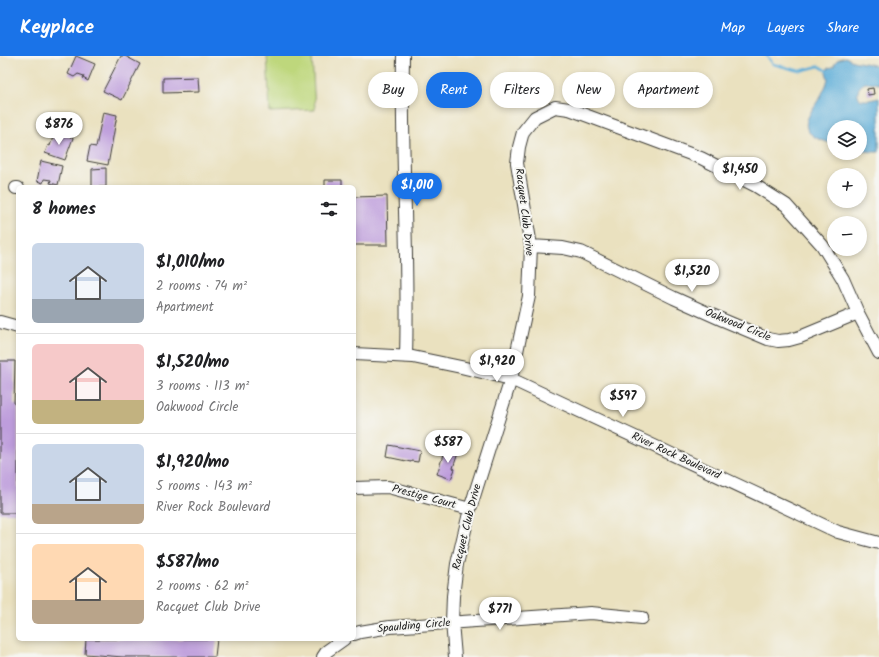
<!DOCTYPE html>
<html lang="en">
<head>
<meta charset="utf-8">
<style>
	:root { --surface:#fff; --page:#f2f2f2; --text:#202124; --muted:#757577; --line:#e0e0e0; --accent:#1a73e8 }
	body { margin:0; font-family:Kalam,sans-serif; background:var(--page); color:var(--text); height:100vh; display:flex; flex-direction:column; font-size:15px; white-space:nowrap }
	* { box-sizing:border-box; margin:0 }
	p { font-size:13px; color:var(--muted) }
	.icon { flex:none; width:22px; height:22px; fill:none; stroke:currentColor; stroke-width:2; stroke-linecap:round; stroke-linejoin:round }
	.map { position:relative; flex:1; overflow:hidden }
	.sheet { position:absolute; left:16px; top:129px; width:340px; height:456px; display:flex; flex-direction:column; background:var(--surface); border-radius:6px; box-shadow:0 2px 6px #0003 }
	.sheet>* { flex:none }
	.guide { position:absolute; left:368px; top:16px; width:380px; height:36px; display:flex; gap:8px }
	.buttons { position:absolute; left:827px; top:64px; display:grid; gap:8px }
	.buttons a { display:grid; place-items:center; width:40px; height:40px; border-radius:50%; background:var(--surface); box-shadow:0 2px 6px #0003; font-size:20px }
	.price { position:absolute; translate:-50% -34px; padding:0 9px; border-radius:14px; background:#fff; color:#222; font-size:13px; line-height:26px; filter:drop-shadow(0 1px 2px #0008) }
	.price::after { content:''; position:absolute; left:50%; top:24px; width:12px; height:9px; margin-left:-6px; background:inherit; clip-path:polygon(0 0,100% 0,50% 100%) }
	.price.on { background:var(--accent); color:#fff }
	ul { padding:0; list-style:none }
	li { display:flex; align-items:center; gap:12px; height:100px; padding:0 16px }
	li+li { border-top:1px solid var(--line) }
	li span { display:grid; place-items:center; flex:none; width:112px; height:80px; border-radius:6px; color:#555 }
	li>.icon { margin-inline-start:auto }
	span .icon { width:48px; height:48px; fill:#fffc; stroke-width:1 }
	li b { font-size:17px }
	h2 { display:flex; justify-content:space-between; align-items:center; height:48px; padding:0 16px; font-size:17px }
	.pill { padding:0 14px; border-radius:18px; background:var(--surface); box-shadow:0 2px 6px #0003; font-size:14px; line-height:36px }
	.pill.on { background:var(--accent); color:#fff }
	header { display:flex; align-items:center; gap:24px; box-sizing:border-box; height:56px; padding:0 20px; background:var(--accent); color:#fff }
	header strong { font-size:19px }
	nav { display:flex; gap:22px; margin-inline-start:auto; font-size:14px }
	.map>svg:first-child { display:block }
	.green { fill:#bed77c; stroke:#6d7a4c }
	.water { fill:#5dadd8; stroke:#3c647a }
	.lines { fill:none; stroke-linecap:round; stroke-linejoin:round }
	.stream { stroke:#5dadd8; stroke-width:2.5 }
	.building { fill:#be9ddc }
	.minor-casing { stroke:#3b3a34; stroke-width:14 }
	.minor { stroke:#fff; stroke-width:12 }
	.labels { text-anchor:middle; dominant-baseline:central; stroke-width:4; stroke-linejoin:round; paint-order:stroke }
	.street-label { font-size:11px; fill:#1c1c1c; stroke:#f6f6f2 }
</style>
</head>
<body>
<header>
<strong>Keyplace</strong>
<nav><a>Map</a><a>Layers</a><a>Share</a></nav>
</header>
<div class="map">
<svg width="879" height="601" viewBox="0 0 879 601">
	<rect width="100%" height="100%" fill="#f6f6f2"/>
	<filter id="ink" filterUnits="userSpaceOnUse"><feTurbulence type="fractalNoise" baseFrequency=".025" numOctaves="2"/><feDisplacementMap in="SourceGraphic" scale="8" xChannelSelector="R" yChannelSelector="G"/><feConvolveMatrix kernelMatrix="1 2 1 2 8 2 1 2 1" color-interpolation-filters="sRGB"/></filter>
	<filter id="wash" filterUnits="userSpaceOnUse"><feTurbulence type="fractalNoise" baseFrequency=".012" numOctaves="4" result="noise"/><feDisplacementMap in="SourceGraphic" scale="16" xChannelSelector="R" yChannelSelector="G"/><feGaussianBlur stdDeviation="0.9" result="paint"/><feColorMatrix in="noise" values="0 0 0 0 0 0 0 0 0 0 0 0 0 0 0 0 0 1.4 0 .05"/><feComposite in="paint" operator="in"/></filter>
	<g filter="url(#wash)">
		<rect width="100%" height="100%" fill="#eae1bf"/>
		<path class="green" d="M267 0H312L315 54 270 56Z"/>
		<path class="water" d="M845 1 853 5 879 10V28C875 27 869 26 865 27 858 30 855 38 861 44H869L879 42V96H873L860 94V71H834V88C779 74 822 53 828 22L826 17 828 12 833 11 837 4Z"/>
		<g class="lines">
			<path class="stream" d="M767 0 773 8 800 15 819 10 827 15"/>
		</g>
		<g id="blocks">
			<path class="building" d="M76 0 95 8 88 25 83 22 84 20 78 18 74 21 68 18Z
				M121 0H125L140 8 122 44 103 35Z
				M198 21 199 36 163 37V22Z
				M873 32 874 38 868 39 867 33Z
				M103 56 117 59 108 109 87 105 90 90 96 91Z
				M53 75 73 82 65 104 45 97 48 89 50 90 53 81 51 80Z
				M41 105 62 110 58 129 50 127 51 124 44 123 43 127 37 125Z
				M106 112V131H92V113Z
				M325 124H342V131H325Z
				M387 140 388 189H354V141Z
				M0 305H15L14 348H18V457H0Z
				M389 389 420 395 418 406 411 405V406L387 401Z
				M445 393 458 397 453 412 455 413 451 423 437 418Z
				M86 583H217L215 601H123L85 598Z"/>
		</g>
	</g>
	<g filter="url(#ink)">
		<use href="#blocks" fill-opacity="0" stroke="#3b3a34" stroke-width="1"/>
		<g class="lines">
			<g class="minor-casing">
				<path id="minor" d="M403 0C401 100 409 200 406 300
					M16 132H18
					M531 190 563 192 581 196 674 242 723 264 768 283 778 285 789 284 800 281 858 257
					M0 266 18 271
					M354 298 413 301 461 311 511 323 838 476 879 487
					M354 432 388 431 470 453
					M354 578 360 576 390 571 591 557 642 562
					M323 601 327 595 344 583
					M455 601 452 566 453 540 457 508 470 453 511 323 529 240 531 190 517 107 519 91 523 76 535 61 555 51 569 53 701 102 756 130 786 149 822 189 843 223 858 257 879 297"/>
			</g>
			<use href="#minor" class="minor"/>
		</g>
	</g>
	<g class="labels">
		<g class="street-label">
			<text transform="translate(524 156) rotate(83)">Racquet Club Drive</text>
			<text transform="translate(738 269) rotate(22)">Oakwood Circle</text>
			<text transform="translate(676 400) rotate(25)">River Rock Boulevard</text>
			<text transform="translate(424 441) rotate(15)">Prestige Court</text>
			<text transform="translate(467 471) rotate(-76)">Racquet Club Drive</text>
			<text transform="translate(414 570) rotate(-5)">Spaulding Circle</text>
		</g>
	</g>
</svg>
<div class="buttons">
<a><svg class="icon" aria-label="layers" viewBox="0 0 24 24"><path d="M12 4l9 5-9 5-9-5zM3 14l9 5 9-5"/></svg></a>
<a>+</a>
<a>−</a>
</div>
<b class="price" style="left:59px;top:90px">$876</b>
<b class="price" style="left:740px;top:135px">$1,450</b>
<b class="price on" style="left:417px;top:151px">$1,010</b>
<b class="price" style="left:692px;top:237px">$1,520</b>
<b class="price" style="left:497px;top:327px">$1,920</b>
<b class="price" style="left:623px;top:362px">$597</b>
<b class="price" style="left:448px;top:408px">$587</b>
<b class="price" style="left:500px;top:575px">$771</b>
<div class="guide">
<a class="pill">Buy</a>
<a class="pill on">Rent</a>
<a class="pill">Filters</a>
<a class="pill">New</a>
<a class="pill">Apartment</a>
</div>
<section class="sheet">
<h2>8 homes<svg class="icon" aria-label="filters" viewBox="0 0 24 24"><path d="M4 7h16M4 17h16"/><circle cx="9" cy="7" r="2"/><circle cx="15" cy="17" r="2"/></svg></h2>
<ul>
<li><span style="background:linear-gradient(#c9d6e8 70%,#9aa5b1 0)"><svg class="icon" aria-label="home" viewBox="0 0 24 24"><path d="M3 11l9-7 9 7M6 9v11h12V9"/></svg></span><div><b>$1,010/mo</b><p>2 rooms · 74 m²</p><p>Apartment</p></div></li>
<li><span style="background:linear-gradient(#f6c9c9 70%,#c2b280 0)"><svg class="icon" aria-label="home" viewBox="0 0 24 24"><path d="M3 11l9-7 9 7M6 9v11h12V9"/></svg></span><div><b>$1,520/mo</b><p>3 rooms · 113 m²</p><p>Oakwood Circle</p></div></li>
<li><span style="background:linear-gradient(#c9d6e8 75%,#b9a48a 0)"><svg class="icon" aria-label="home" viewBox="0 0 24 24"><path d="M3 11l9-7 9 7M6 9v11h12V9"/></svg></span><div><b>$1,920/mo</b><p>5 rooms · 143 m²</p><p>River Rock Boulevard</p></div></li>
<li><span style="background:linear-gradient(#ffd9b3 70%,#b9a48a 0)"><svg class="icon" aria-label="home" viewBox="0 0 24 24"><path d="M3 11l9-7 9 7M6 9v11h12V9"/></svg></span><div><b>$587/mo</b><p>2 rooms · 62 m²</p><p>Racquet Club Drive</p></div></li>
</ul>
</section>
</div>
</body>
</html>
